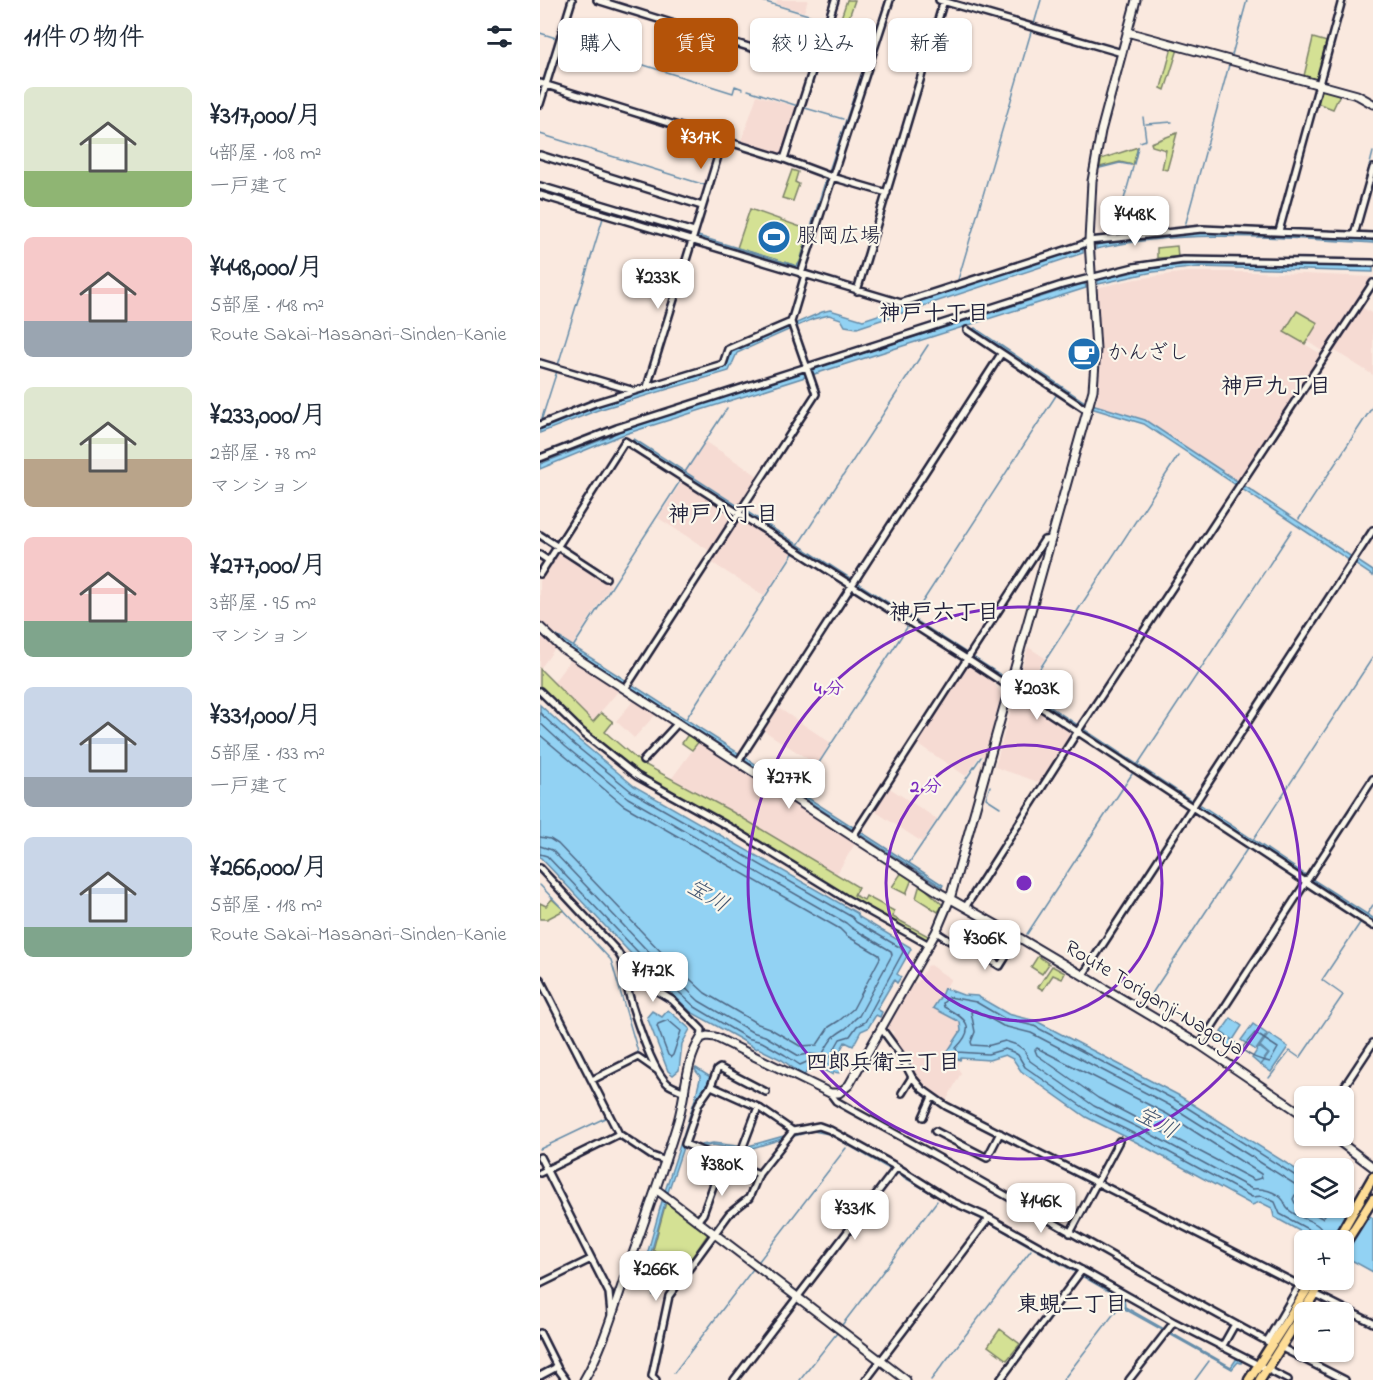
<!DOCTYPE html>
<html lang="ja">
<head>
<meta charset="utf-8">
<style>
	:root { --surface:#fff; --page:#f2f2f3; --text:#1f2937; --muted:#747a83; --accent:#b45309 }
	body { margin:0; font-family:"Indie Flower","Klee One",sans-serif; background:var(--page); color:var(--text); height:100vh; display:flex; flex-direction:column; font-size:22px; white-space:nowrap }
	* { box-sizing:border-box; margin:0 }
	p { font-size:20px; color:var(--muted) }
	.icon { flex:none; width:33px; height:33px; fill:none; stroke:currentColor; stroke-width:2; stroke-linecap:round; stroke-linejoin:round }
	.map { position:relative; flex:1; overflow:hidden }
	.side { display:flex; flex-direction:column; background:var(--surface); width:540px }
	.side>* { flex:none }
	.top-card { position:absolute; left:18px; top:18px; width:570px; height:54px; display:flex; gap:12px }
	.fabs { position:absolute; left:754px; top:1086px; display:grid; gap:12px }
	.fabs a { display:grid; place-items:center; width:60px; height:60px; border-radius:9px; background:var(--surface); box-shadow:0 2px 4px #0004; font-size:30px }
	.price { position:absolute; translate:-50% -51px; padding:0 14px; border-radius:12px; background:#fff; color:#222; font-size:20px; line-height:39px; filter:drop-shadow(0 2px 3px #0008) }
	.price::after { content:''; position:absolute; left:50%; top:36px; width:18px; height:14px; margin-left:-9px; background:inherit; clip-path:polygon(0 0,100% 0,50% 100%) }
	.price.current { background:var(--accent); color:#fff }
	ul { padding:0; list-style:none }
	li { display:flex; align-items:center; gap:18px; height:150px; padding:0 24px }
	li span { display:grid; place-items:center; flex:none; width:168px; height:120px; border-radius:9px; color:#555 }
	li>.icon { margin-inline-start:auto }
	span .icon { width:72px; height:72px; fill:#fffc; stroke-width:1 }
	li b { font-size:26px }
	h2 { display:flex; justify-content:space-between; align-items:center; height:72px; padding:0 24px; font-size:26px }
	.chip { padding:0 21px; border-radius:9px; background:var(--surface); box-shadow:0 2px 4px #0004; font-size:21px; line-height:54px }
	.chip.current { background:var(--accent); color:#fff }
	main { display:flex; flex:1; min-height:0 }
	.map>svg:first-child { display:block }
	.built { fill:#f6dbd3 }
	.green { fill:#d4e194; stroke:#7b8268; stroke-width:1.5 }
	.water { fill:#92d2f3; stroke:#658ca9; stroke-width:1.5 }
	.lines { fill:none; stroke-linecap:round; stroke-linejoin:round }
	.shore { stroke:#4f6885; stroke-width:1.5 }
	.stream { stroke:#658ca9; stroke-width:1.5 }
	.street-casing { stroke:#22223b; stroke-width:10 }
	.secondary-casing { stroke:#22223b; stroke-width:11 }
	.primary-casing { stroke:#22223b; stroke-width:13 }
	.street { stroke:#fbf7ec; stroke-width:5 }
	.secondary { stroke:#fbf7ec; stroke-width:7 }
	.primary { stroke:#fedd96; stroke-width:8 }
	.ring { fill:none; stroke:#7b2cbf; stroke-width:3 }
	.labels { text-anchor:middle; dominant-baseline:central; stroke-width:4.5; stroke-linejoin:round; paint-order:stroke }
	.poi-label { font-size:21px; fill:#22223b; stroke:#fbf7ec; text-anchor:start }
	.street-label { font-size:21px; fill:#22223b; stroke:#fbf7ec }
	.neighbourhood-label { font-size:22px; font-weight:bold; fill:#22223b; stroke:#fbf7ec }
	.water-label { font-size:22px; font-style:italic; fill:#445772; stroke:#fbf7ec }
	.centre { fill:#7b2cbf; stroke:#fbf7ec; stroke-width:3 }
	.ring-label { font-size:18px; text-anchor:middle; font-weight:bold; fill:#7b2cbf; stroke:#fbf7ec; stroke-width:4.5; stroke-linejoin:round; paint-order:stroke }
</style>
</head>
<body>
<main>
<section class="side">
<h2>11件の物件<svg class="icon" aria-label="filters" viewBox="0 0 24 24"><path d="M4 7h16M4 17h16"/><circle cx="9" cy="7" r="2"/><circle cx="15" cy="17" r="2"/></svg></h2>
<ul>
<li><span style="background:linear-gradient(#dfe7d0 70%,#8fb573 0)"><svg class="icon" aria-label="home" viewBox="0 0 24 24"><path d="M3 11l9-7 9 7M6 9v11h12V9"/></svg></span><div><b>¥317,000/月</b><p>4部屋 · 108 m²</p><p>一戸建て</p></div></li>
<li><span style="background:linear-gradient(#f6c9c9 70%,#9aa5b1 0)"><svg class="icon" aria-label="home" viewBox="0 0 24 24"><path d="M3 11l9-7 9 7M6 9v11h12V9"/></svg></span><div><b>¥448,000/月</b><p>5部屋 · 148 m²</p><p>Route Sakai-Masanari-Sinden-Kanie</p></div></li>
<li><span style="background:linear-gradient(#dfe7d0 60%,#b9a48a 0)"><svg class="icon" aria-label="home" viewBox="0 0 24 24"><path d="M3 11l9-7 9 7M6 9v11h12V9"/></svg></span><div><b>¥233,000/月</b><p>2部屋 · 78 m²</p><p>マンション</p></div></li>
<li><span style="background:linear-gradient(#f6c9c9 70%,#7fa58c 0)"><svg class="icon" aria-label="home" viewBox="0 0 24 24"><path d="M3 11l9-7 9 7M6 9v11h12V9"/></svg></span><div><b>¥277,000/月</b><p>3部屋 · 95 m²</p><p>マンション</p></div></li>
<li><span style="background:linear-gradient(#c9d6e8 75%,#9aa5b1 0)"><svg class="icon" aria-label="home" viewBox="0 0 24 24"><path d="M3 11l9-7 9 7M6 9v11h12V9"/></svg></span><div><b>¥331,000/月</b><p>5部屋 · 133 m²</p><p>一戸建て</p></div></li>
<li><span style="background:linear-gradient(#c9d6e8 75%,#7fa58c 0)"><svg class="icon" aria-label="home" viewBox="0 0 24 24"><path d="M3 11l9-7 9 7M6 9v11h12V9"/></svg></span><div><b>¥266,000/月</b><p>5部屋 · 118 m²</p><p>Route Sakai-Masanari-Sinden-Kanie</p></div></li>
</ul>
</section>
<div class="map">
<svg width="833" height="1380" viewBox="0 0 833 1380">
	<rect width="100%" height="100%" fill="#fae9df"/>
	<filter id="ink" filterUnits="userSpaceOnUse"><feTurbulence type="fractalNoise" baseFrequency=".0167" numOctaves="2"/><feDisplacementMap in="SourceGraphic" scale="12" xChannelSelector="R" yChannelSelector="G"/><feConvolveMatrix kernelMatrix="1 2 1 2 8 2 1 2 1" color-interpolation-filters="sRGB"/></filter>
	<g filter="url(#ink)">
		<path class="built" d="M237 0H268L264 12 236 4Z
			M217 95 257 107 242 153 240 155 201 143Z
			M647 272H716L832 277 783 352 767 341 778 323 757 311 745 332 781 354 698 482 605 420 556 405 559 388 561 345 556 288 596 279Z
			M820 306 833 314V375L792 349Z
			M165 441 218 476 198 507 144 472Z
			M142 481 193 515 170 551 118 518Z
			M200 517 253 551 224 596 171 562Z
			M20 551 71 585 32 646 0 623V581Z
			M0 632 16 647 0 669Z
			M488 647 505 658 484 690 477 685Z
			M32 658 80 689 53 721 13 683Z
			M426 667H432L453 682 462 695 444 757 440 755 426 776 376 743Z
			M474 698 483 701 533 734 501 783 455 767Z
			M95 699 117 713 94 738 76 721Z
			M237 707 291 743 277 765 223 730Z
			M160 740 316 842 296 875 189 810 132 778Z
			M348 787 397 819 382 842 333 810Z
			M390 965 411 979 393 1008 420 1022 421 1031 406 1054 420 1060 417 1067 421 1073 405 1103 381 1085 375 1077 351 1037 354 1032 346 1028 373 982 377 983 387 966Z"/>
		<path class="green" d="M307 0H315L307 23 300 21Z
			M289 29 304 34 295 61 280 56Z
			M773 38 787 42 777 78 775 79 764 76Z
			M632 47 638 49 625 90 621 88Z
			M783 89 800 94 793 109 777 103Z
			M637 133 627 170 622 169 626 150 612 146 611 143Z
			M598 147 593 165 580 162 560 167 561 159Z
			M252 170 258 172 255 182 259 184 253 201 242 198Z
			M210 209 269 230 260 262 257 266 197 248Z
			M637 246 638 257 617 258V248Z
			M757 311 778 323 765 344 744 332Z
			M0 669 53 722 61 713 73 722 65 732 100 762 189 810 318 887 314 895 324 900 326 896 354 911 353 917 390 937 388 941 327 908 192 827 110 782 90 768 29 718 0 689Z
			M149 733 160 740 152 750 142 743Z
			M362 872 372 879 366 894 352 887Z
			M380 884 403 905 398 912 376 898Z
			M12 899 24 910 7 919H0V903L6 906Z
			M498 956 509 964 502 974 491 967Z
			M512 966 525 973 522 979 513 975 503 990 498 987Z
			M126 1202 168 1234 142 1272 113 1250Z
			M460 1329 480 1344 467 1360 448 1346Z"/>
		<path class="water" d="M286 179H288L260 268 257 269 0 191V188L257 266 260 262Z
			M666 232 833 239V243C741 238 647 228 556 249V245L612 236Z
			M543 247V253L317 328 305 326 301 319 289 315 273 319 197 353 189 371 58 410 0 433V428L56 406 186 367 192 351 282 312 290 310 323 320Z
			M661 263 830 267 833 268V272L660 267 613 272 558 284V280L612 268Z
			M545 283 546 288 82 435 0 469V464L71 436 76 431Z
			M435 328 545 402 605 420 833 571V576L604 424 544 406 430 331Z
			M94 439 464 677 463 680 92 442Z
			M6 629 372 865 403 885 402 887 22 643Z
			M477 685 651 800 649 802 476 689Z
			M0 705 35 737 94 786 317 913 319 917 370 947 371 949 357 974 361 977 357 983 354 980 337 1009 342 1012 340 1017 336 1015 328 1028 321 1031 313 1046 305 1042 296 1058 304 1064 299 1073 294 1072 293 1075 280 1068 269 1067 264 1076 242 1060 218 1048 216 1049 200 1039 151 1012 115 977H113L0 857Z
			M661 805 766 875 764 877 658 808Z
			M772 879 833 918V922L772 882Z
			M404 988 423 995 437 996 468 1014 496 1021 638 1095 765 1175V1208H804V1202L833 1218V1272L804 1256V1240H776L734 1217 732 1208 720 1202 712 1205 596 1142 546 1117 481 1071 473 1059 465 1055 449 1060 421 1058 420 1060 406 1054 421 1031 420 1022 393 1008 401 996Z
			M128 1010 150 1029 142 1044 139 1070 133 1075 128 1071 107 1017 112 1011 122 1017Z
			M691 1018 702 1026 693 1040 681 1032Z
			M713 1024 727 1034 716 1050 701 1040Z
			M681 1033 697 1044 692 1050 677 1039Z
			M729 1034 748 1047 731 1072 721 1065 729 1054 720 1046Z
			M719 1047 728 1054 720 1065 712 1058Z
			M156 1068 172 1078 169 1087 158 1103 128 1192 125 1191 155 1099 160 1079V1076L155 1070Z
			M277 1128 289 1132 584 1298 585 1307 691 1367 697 1358 702 1361 701 1363 698 1362 692 1369 583 1308 582 1299 451 1224 410 1204 289 1134 273 1131 254 1136 256 1132Z
			M247 1135 245 1138 206 1150 173 1145 162 1147V1145L173 1143 205 1147Z
			M122 1201 125 1203 109 1260 118 1284 116 1295H113C116 1281 106 1275 105 1262Z"/>
		<g class="lines">
			<path class="shore" d="M0 713 31 742 91 791 312 917 316 922 361 948 363 952 325 1022 317 1026 310 1036 300 1039 291 1055V1065L269 1061 260 1065 245 1055 222 1042 207 1038 155 1007 115 970 7 856 0 854
				M0 723 26 747 88 798 306 923 312 928 351 951 352 955 319 1016C313 1019 310 1026 305 1029 291 1037 290 1041 282 1055L268 1054 259 1056 225 1036 212 1032 159 1001 120 964 12 850 0 846
				M0 735 83 805 300 929 307 936 339 955 340 958 313 1009 300 1020 289 1027 277 1045 260 1046 229 1028 218 1024 165 993 125 956 18 844 10 839 0 837
				M128 1020 141 1031 133 1055 131 1057 128 1055 117 1026 118 1024Z
				M715 1033 738 1048 730 1062C720 1060 711 1057 703 1050V1047Z
				M497 1048 627 1114 721 1174 722 1178 714 1180 558 1098 497 1055 495 1050Z
				M765 1179 759 1178 635 1100 494 1026 465 1019 436 1002 409 997 403 1003 404 1007C425 1018 438 1026 416 1048L417 1052 448 1054 465 1049 473 1052 478 1055 485 1067 550 1112 599 1136 712 1197 722 1196 735 1202 740 1214 775 1233 778 1240
				M765 1187 756 1185 631 1106 491 1033 463 1026 435 1010 431 1012 435 1032 431 1042 432 1045 447 1046 465 1041 477 1045 484 1050 490 1061 554 1106 603 1130 712 1189C722 1188 736 1191 743 1200 745 1202 745 1206 747 1208 757 1221 784 1218 785 1240
				M765 1196 755 1195 753 1199 755 1203 782 1218 785 1215 782 1208"/>
			<path class="stream" d="M219 0 285 20
				M293 19 331 32
				M494 24 501 0
				M0 33 16 38
				M24 40 193 93 195 86 203 89
				M692 55 707 0
				M208 90 258 106
				M265 108 303 119
				M606 124 632 122
				M0 134 165 185
				M600 142 606 140 603 117
				M594 164 598 147
				M560 168 580 163 591 165
				M289 171 346 0
				M645 226 689 65
				M813 230 833 152
				M574 235 593 167
				M418 280 491 32
				M18 365 63 218
				M1 421 17 371
				M145 472 187 408
				M759 519 833 406
				M258 545 388 345
				M372 618 517 394
				M33 647 140 481
				M486 690 638 456
				M146 719 254 552
				M598 764 752 530
				M450 786 446 798 460 807
				M260 792 368 626
				M713 840 833 657
				M369 863 441 757
				M0 885 71 960 98 1052
				M827 914 833 905
				M487 934 592 774
				M605 1004 707 849
				M729 1078 750 1051 760 1058 803 995 782 980 820 923
				M374 1085 385 1096
				M393 1102 456 1134
				M461 1137 481 1147
				M0 1149 67 1117
				M486 1150 517 1167
				M527 1172 551 1184
				M559 1188 575 1195
				M582 1198 600 1207
				M621 1219 650 1233
				M655 1236 669 1243
				M684 1250 691 1254
				M696 1256 755 1287
				M219 1261 306 1148
				M784 1301 833 1327
				M302 1325 397 1201
				M134 1373 213 1269
				M260 1380 297 1333
				M391 1380 491 1250
				M523 1380 579 1307
				M655 1380 669 1361"/>
			<g class="street-casing">
				<path id="street" d="M57 0 273 67
					M399 0 582 53
					M0 83 244 159 292 177 347 193
					M0 104 32 0
					M0 155 162 206
					M244 159 295 0
					M0 186 154 232
					M0 195 361 303 541 245 549 241 662 229 833 236
					M739 231 802 0
					M814 235 833 168
					M261 274 350 0
					M317 291 404 0
					M427 330 548 411
					M0 363 91 390
					M107 387 183 140
					M0 425 55 403 183 364 188 349 251 322 265 275
					M0 458 77 428 522 285 594 267 643 260 833 263
					M0 535 66 578
					M0 555 9 561
					M0 574 85 441 427 659 833 926
					M85 689 276 394 251 322
					M0 691 42 732 97 776 191 828 305 898 389 945
					M103 761 138 723
					M198 762 461 354
					M313 836 504 540 512 539
					M0 868 77 951 82 959 112 988 132 1000 162 1030 161 1038
					M426 906 538 731 833 283
					M396 932 410 941 432 949 460 966 478 937
					M82 959C83 984 109 1068 128 1084 132 1087 140 1090 145 1092
					M543 975 833 530
					M0 979 79 1134 112 1156 126 1161
					M341 1028 360 1054 372 1077 382 1089 406 1106 767 1289
					M660 1045 833 779
					M52 1080 98 1057 118 1071
					M171 1086 218 1107 253 1131
					M290 1093 296 1101 312 1110C453 1186 591 1269 732 1344
					M362 1093 372 1077
					M798 1096 833 1043
					M383 1117 392 1097
					M395 1131 447 1158 460 1133
					M0 1157 69 1293 71 1314
					M196 1165 218 1107
					M0 1173 79 1134
					M219 1174 145 1144 159 1103 171 1086 177 1070 180 1068 226 1092
					M158 1220 163 1214 183 1159
					M530 1233 579 1141
					M0 1284 51 1259
					M775 1294 833 1323
					M0 1333 18 1369 26 1380
					M727 1341 759 1286
					M682 1347 695 1324
					M740 1347 805 1380
					M0 1376 17 1367
					M116 1380 112 1376 129 1296 189 1214 209 1198 219 1174 253 1131 279 1126 290 1130 357 1167 411 1201 449 1218 634 1322 748 1380
					M194 1380 357 1167
					M326 1380 449 1218
					M460 1380 542 1270
					M589 1380 634 1322"/>
			</g>
			<g class="secondary-casing">
				<path id="secondary" d="M587 32 817 95 833 104
					M0 627 23 649 400 893 478 937 660 1045 765 1116
					M792 1136 833 1167
					M117 1190 366 1380
					M44 1380C65 1344 75 1304 89 1265 106 1217 123 1170 138 1121 146 1094 145 1063 161 1038L167 1036 175 1037 290 1093H299L309 1085 396 932 410 899 553 390 556 349 549 241 552 181 561 131 596 0"/>
			</g>
			<g class="primary-casing">
				<path id="primary" d="M797 1240 833 1177
					M804 1245 833 1199
					M709 1380 773 1280
					M720 1380 783 1280"/>
			</g>
			<use href="#street" class="street"/>
			<use href="#secondary" class="secondary"/>
			<use href="#primary" class="primary"/>
		</g>
	</g>
	<g class="ring">
		<circle cx="484" cy="883" r="138"/>
		<circle cx="484" cy="883" r="276"/>
	</g>
	<defs>
		<g id="stadium-disc" transform="scale(1.725)"><circle r="9.5" fill="#1f6fb2" stroke="#fbf7ec"/><path d="M0-5a6.5 5 0 1 0 0 10a6.5 5 0 1 0 0-10ZM-3.5-1.8h7v3.6h-7Z" fill="#fff"/></g>
		<g id="cafe-disc" transform="scale(1.725)"><circle r="9.5" fill="#1f6fb2" stroke="#fbf7ec"/><path d="M-5.5-4.5H6V0H3Q3 3.5 0 3.5H-2.5Q-5.5 3.5-5.5 0ZM3-3.2v2h1.7v-2ZM-6 4.5H4V6H-6Z" fill="#fff"/></g>
	</defs>
	<g fill-rule="evenodd">
		<use href="#stadium-disc" x="234" y="237"/>
		<use href="#cafe-disc" x="544" y="354"/>
	</g>
	<g class="labels">
		<g class="poi-label">
			<text x="257" y="237">服岡広場</text>
			<text x="567" y="354">かんざし</text>
		</g>
		<g class="street-label">
			<text transform="translate(614 999) rotate(31)">Route Toriganji-Nagoya</text>
		</g>
		<g class="neighbourhood-label">
			<text x="394" y="315">神戸十丁目</text>
			<text x="736" y="388">神戸九丁目</text>
			<text x="183" y="516">神戸八丁目</text>
			<text x="404" y="614">神戸六丁目</text>
			<text x="343" y="1064">四郎兵衛三丁目</text>
			<text x="532" y="1306">東蜆二丁目</text>
		</g>
		<g class="water-label">
			<text transform="translate(167 897) rotate(31)">宝川</text>
			<text transform="translate(616 1124) rotate(29)">宝川</text>
		</g>
	</g>
	<circle cx="484" cy="883" r="9" class="centre"/>
	<g class="ring-label">
		<text x="289" y="694">4 分</text>
		<text x="386" y="792">2 分</text>
	</g>
</svg>
<div class="fabs">
<a><svg class="icon" aria-label="locate" viewBox="0 0 24 24"><circle cx="12" cy="12" r="6"/><path d="M12 2v4M12 18v4M2 12h4M18 12h4"/></svg></a>
<a><svg class="icon" aria-label="layers" viewBox="0 0 24 24"><path d="M12 4l9 5-9 5-9-5zM3 14l9 5 9-5"/></svg></a>
<a>+</a>
<a>−</a>
</div>
<b class="price current" style="left:161px;top:170px">¥317K</b>
<b class="price" style="left:595px;top:247px">¥448K</b>
<b class="price" style="left:118px;top:310px">¥233K</b>
<b class="price" style="left:497px;top:721px">¥203K</b>
<b class="price" style="left:249px;top:810px">¥277K</b>
<b class="price" style="left:445px;top:971px">¥306K</b>
<b class="price" style="left:113px;top:1003px">¥172K</b>
<b class="price" style="left:182px;top:1197px">¥380K</b>
<b class="price" style="left:501px;top:1234px">¥146K</b>
<b class="price" style="left:315px;top:1241px">¥331K</b>
<b class="price" style="left:116px;top:1302px">¥266K</b>
<div class="top-card">
<a class="chip">購入</a>
<a class="chip current">賃貸</a>
<a class="chip">絞り込み</a>
<a class="chip">新着</a>
</div>
</div>
</main>
</body>
</html>
